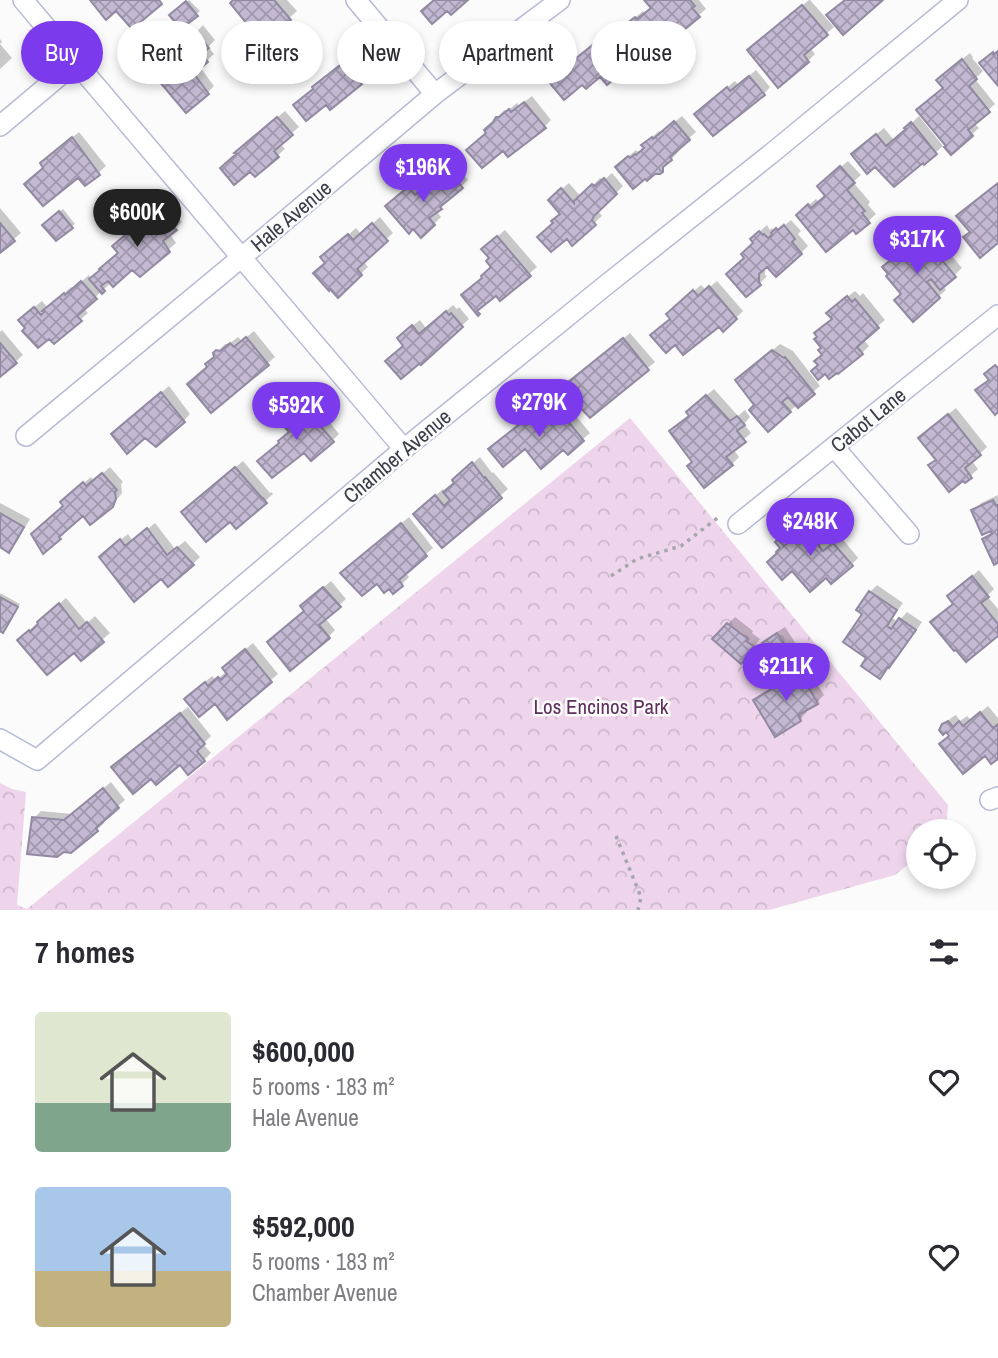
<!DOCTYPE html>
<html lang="en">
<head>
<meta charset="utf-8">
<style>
	:root { --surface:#fff; --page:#f2f2f3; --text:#2b2b33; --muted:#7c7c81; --accent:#7c3aed }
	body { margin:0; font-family:"Archivo Narrow",sans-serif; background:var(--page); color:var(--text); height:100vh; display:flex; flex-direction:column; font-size:26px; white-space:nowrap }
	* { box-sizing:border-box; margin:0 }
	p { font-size:23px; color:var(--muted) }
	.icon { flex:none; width:38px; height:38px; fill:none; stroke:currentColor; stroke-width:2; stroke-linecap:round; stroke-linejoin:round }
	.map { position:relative; height:910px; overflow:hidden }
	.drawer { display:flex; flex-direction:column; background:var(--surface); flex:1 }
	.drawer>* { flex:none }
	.banner { position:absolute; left:21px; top:21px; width:957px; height:63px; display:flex; gap:14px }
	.buttons { position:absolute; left:906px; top:819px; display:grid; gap:14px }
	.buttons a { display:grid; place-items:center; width:70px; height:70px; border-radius:50%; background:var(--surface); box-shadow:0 4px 10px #0003; font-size:35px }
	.price { position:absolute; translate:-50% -60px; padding:0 16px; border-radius:24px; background:var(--accent); color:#fff; font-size:23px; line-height:46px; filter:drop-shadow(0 2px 4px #0008) }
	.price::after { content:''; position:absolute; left:50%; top:42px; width:21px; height:16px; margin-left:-10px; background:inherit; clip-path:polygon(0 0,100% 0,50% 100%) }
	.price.selected { background:#222; color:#fff }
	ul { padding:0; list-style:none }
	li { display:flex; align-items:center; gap:21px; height:175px; padding:0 35px }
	li span { display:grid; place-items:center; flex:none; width:196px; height:140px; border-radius:7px; color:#555 }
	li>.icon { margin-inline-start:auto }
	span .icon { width:84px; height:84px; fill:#fffc; stroke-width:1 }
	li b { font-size:30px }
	h2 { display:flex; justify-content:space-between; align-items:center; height:84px; padding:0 35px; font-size:30px }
	.pill { padding:0 24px; border-radius:32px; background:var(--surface); box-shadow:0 4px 10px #0003; font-size:24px; line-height:63px }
	.pill.selected { background:var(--accent); color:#fff }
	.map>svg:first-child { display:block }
	.park { fill:url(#park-crowns) }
	.shadow { fill:#0003 }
	.building { fill:url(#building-cross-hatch); stroke:#9389a2; stroke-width:2 }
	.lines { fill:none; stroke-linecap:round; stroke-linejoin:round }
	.street-casing { stroke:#b7bad6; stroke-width:22 }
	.path { stroke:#a6a7ac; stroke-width:3.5; stroke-dasharray:3.5 5; stroke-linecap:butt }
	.street { stroke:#fff; stroke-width:19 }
	.labels { text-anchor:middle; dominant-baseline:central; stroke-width:5; stroke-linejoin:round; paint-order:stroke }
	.street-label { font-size:21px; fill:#3a3c47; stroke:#fbfbfb }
	.park-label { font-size:21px; fill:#5e2e5c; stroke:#fbfbfb }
</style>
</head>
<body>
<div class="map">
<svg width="998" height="910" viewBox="0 0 998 910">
	<defs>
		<pattern id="park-crowns" width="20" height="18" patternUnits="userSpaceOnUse" patternTransform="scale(1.75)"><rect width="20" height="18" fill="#eed5ec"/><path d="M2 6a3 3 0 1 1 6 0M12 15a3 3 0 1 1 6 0" fill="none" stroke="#cdb8cc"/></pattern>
		<pattern id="building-cross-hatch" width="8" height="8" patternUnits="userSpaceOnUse" patternTransform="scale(1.75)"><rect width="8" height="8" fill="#c4b9d3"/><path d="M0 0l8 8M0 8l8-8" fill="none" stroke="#a098ad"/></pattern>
	</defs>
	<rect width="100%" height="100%" fill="#fbfbfb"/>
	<path class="park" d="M630 418 948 805 947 818 951 831H919V856L895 875 769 910H0V783L12 789 26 792 17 905 27 909Z"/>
	<path class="shadow" d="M189 0 200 11 182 27 172 15Z
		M235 0H287L297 11 271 34 272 36 265 43 249 24Z
		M646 0H699L706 9 668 41 669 42 662 49 632 20 643 11 645 13 652 7Z
		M809 0H810L834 27 810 48 815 54 808 61 756 43Z
		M203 25 215 40 208 47 214 54 200 67 214 86 207 93 152 55 175 36 183 46Z
		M608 34 625 54 623 56 629 63 622 70 600 75 583 83 557 74Z
		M0 39 2 42 0 44 12 58 0 69Z
		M970 53 973 57 972 58 983 71 975 79 995 104 974 123 979 128 951 153 945 73Z
		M352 56 368 76 331 108 315 88 321 80Z
		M756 70 770 87 764 94 703 107 735 81 738 85Z
		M532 96 551 120 544 127 488 133 497 118 504 110 507 111 517 103 519 106Z
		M285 111 299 127 280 143 285 149 255 175 237 154 243 146Z
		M682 116 696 132 676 150 678 152 661 171 624 160 636 150 638 152 645 147 651 138 659 131 661 133Z
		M919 116 943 146 924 163 860 148 884 128 894 140Z
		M79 132 106 166 86 184 78 175 45 167 49 156Z
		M848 161 861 175 853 182 870 202 868 205 876 214 857 232 805 208 816 199 819 202 827 195 826 179Z
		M456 165 468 180 436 211 441 217 434 224 395 199 416 181 423 189 432 181 434 183Z
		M612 173 623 186 598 211 602 216 572 243 555 222 561 213 557 193 569 183 581 197 600 178 604 180Z
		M156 197 161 199 162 205 166 202 182 222 170 234 176 243 140 275 133 268 112 282 83 308 88 313 54 342 27 313 42 301 48 308 71 287 73 289 89 275 92 279 120 252 157 210 148 212V205Z
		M0 208 21 233 0 251Z
		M63 209 75 224 56 239 45 225Z
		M380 217 393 233 363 261 368 267 338 295 327 262 330 251 356 228 361 234Z
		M791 220 801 231 798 234 808 246 801 253 768 265 765 267V275L767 276 760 283 746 258 755 243 759 232 767 225 770 230 772 228 775 231 784 223 785 225Z
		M920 226 928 235 932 232 962 268 943 286 946 290 913 319 903 294 904 250 906 238Z
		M505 230 537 267 500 299 484 277 493 267 491 258 490 243Z
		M717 281 743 311 736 318 675 343 671 318 675 307 701 285 706 290Z
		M855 291 860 296 863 293 885 320 863 339 869 346 862 353 820 364 836 306Z
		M453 305 457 309 459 307 469 319 421 363 405 345 406 331 420 320 426 328Z
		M2 330 23 355 0 375V332Z
		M254 331 275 357 211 410 209 367 216 356 215 354 225 344H229L238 337 242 341Z
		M630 333 655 362 590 415 575 398 567 405 590 433 568 452 564 447 525 446 497 443 538 410 541 414 561 397 565 402 571 395 572 381Z
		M780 344 793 351 820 386 790 411 756 405 745 373Z
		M169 386 190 414 184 421 145 436 120 427Z
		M714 389 738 416 745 410 750 417 744 424 751 433 733 449 739 457 732 464 694 461 690 415 695 405Z
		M308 399 317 411 319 409 339 434 332 441 304 451 281 442 291 431 290 415Z
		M956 408 987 447 972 461 978 469 965 481 937 459 927 431Z
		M480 457 492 473 493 472 508 489 442 546 422 507 443 489 446 493 456 483 461 473Z
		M243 461 270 493 271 492 273 494 236 526 230 520 191 505Z
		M110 467 123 482 121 484 122 493 119 497 111 505 83 514 65 529 66 531 60 538 43 551 69 495 91 477 94 481Z
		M998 495V561L984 539 995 528 974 510 981 503Z
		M0 503 30 519 16 543 9 550 0 545Z
		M823 514 834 528 824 538 831 546 841 537 858 558 851 565 827 576 782 548 777 542 786 533 792 540Z
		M409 517 433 548 405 572 409 577 394 592 349 566Z
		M155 523 175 549 185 541 200 557 193 564 162 577 108 550 128 534 133 541Z
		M979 570 994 589 987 596 998 609V634L954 603 956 590Z
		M331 581 346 599 325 618 335 630 328 637 306 610 309 599Z
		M877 585 903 603 892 618 898 622 907 612 922 622 896 659 879 677 869 657 864 614 870 592Z
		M0 593 20 604 6 628 0 629Z
		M66 598 87 623 95 616 110 633 81 659 74 650 26 633Z
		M735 617 753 631 752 633 760 639 748 654 728 624Z
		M785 627 800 650 793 657 764 643 771 636Z
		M253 643 278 674 227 717 215 702 193 692 212 676 216 680 227 671 231 661Z
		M810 665 818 678 815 681 824 695 817 702 805 709 807 712 800 719 756 701 763 694Z
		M988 706 998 718V756L985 754 951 735 943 726 951 718 956 715 960 721 967 716 971 720Z
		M188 707 211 736 203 744 211 753 204 760 180 763 152 776 120 760Z
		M111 782 125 800 102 820 104 823 97 830 70 851 34 818 41 811 72 814Z"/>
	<path class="building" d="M90 0H159L162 4 132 29 116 11 106 20Z
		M233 0H274L291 20 265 42 267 44 257 53 239 32 248 25 230 3Z
		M434 0H468L451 15 447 11 432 24 421 11Z
		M644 0H690L695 6 692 8 700 17 662 48 663 51 650 61 622 27 635 17 637 19 651 8Z
		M845 0H883L843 35 826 15Z
		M186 1 198 16 181 29 169 15Z
		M802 5 828 35 804 55 809 62 778 88 747 50Z
		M195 31 209 48 201 54 208 62 194 74 209 94 186 113 143 62 167 42 175 51 188 40 187 38Z
		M600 39 619 62 617 64 623 71 607 85 600 77 586 89 582 85 564 100 548 81Z
		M998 51V86L979 63 993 52 994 54Z
		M962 59 977 79 969 86 990 112 968 130 973 136 951 155 944 147 946 146 916 110 943 88 936 80Z
		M344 62 362 84 330 110 326 105 306 121 293 105 313 89 312 87Z
		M749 76 765 95 713 136 694 114 727 87 730 91Z
		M524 102 546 128 508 157 503 151 482 168 466 150 486 133 484 130 493 122 496 117H499L509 109 511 112Z
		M277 117 293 135 274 151 279 157 255 177 250 172 234 185 220 168 236 154 234 153Z
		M674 121 690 140 670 157 672 160 663 167V172L660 174H655L647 181 645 179 633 189 615 167 628 156 630 158 635 154 636 155 644 148 641 145 652 137 653 139Z
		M911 122 937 154 924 165 923 163 894 187 875 167 867 174 851 154 876 134 886 146 906 129 904 128Z
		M72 137 100 175 85 186 78 178 43 206 24 184 43 168 40 163Z
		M840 166 855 183 847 190 865 211 862 213 870 223 856 234 853 230 826 252 796 215 808 204 811 208 825 196 817 186Z
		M448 170 463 188 440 207 442 209 429 218 435 225 421 238 413 229 409 234 385 206 408 187 415 195 424 187 426 189Z
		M604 178 617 194 594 216 592 220 596 225 572 246 567 239 551 252 537 237 553 223 551 221 560 214 548 200 561 188 574 203V201L592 184 595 186Z
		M998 183V243L980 258 963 237 970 232 956 216Z
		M151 203 154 206 155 210 158 208 177 230 163 241 170 252 140 277 132 270 113 287 108 281 101 286 105 291 102 294 89 279 100 270 99 269 118 253 112 246 150 214 145 212V207L147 204Z
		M59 211 73 228 56 241 42 225Z
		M0 223 15 241 0 253Z
		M372 223 388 241 357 269 362 275 338 298 330 289 329 291 313 273 325 263 320 257 348 234 353 240Z
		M784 225 795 239 792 242 802 254 776 277 767 267 759 274V282L761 285 746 297 726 274 744 258 741 254 753 243 750 239 759 231 763 235 764 234 768 238 772 235 771 233 776 228 778 230Z
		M912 232 920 241 924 238 956 277 940 290 931 279 927 282 940 298 913 322 894 300 901 294 886 276 888 274 882 267 902 251 897 245Z
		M497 236 531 276 500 301 496 296 477 311 480 314 478 316 461 295 482 278 481 276 491 267 486 261 489 258 481 249Z
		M81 281 97 299 77 316 82 321 54 344 49 339 38 348 22 331 25 328 18 320 34 307 41 315 44 312 42 311 64 293 65 295Z
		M709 286 737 319 723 332 719 327 683 355 675 345 666 353 650 335 670 319 666 314 693 290 698 296Z
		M847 296 852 302 855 299 879 328 857 347 863 354 838 374 837 373 829 379 825 374 818 380 811 371 818 365 814 361 822 355 818 350 821 348 814 339 817 337 814 333 832 319 826 313Z
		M446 311 449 315 451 313 463 327 421 365 419 364 401 379 385 361 403 346 397 338 412 325 419 334Z
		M246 337 269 365 211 413 187 384 207 367 205 364 214 357 213 353 216 350 220 351 230 343 234 347Z
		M623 338 649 370 590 418 574 401 569 406 564 400 569 395 562 387Z
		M0 343 17 363 0 377Z
		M772 350 784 358 785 357 815 394 798 408 788 397 782 402 791 412 768 432 749 410 754 405 735 380Z
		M995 365 998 368V412L995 415 975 390 989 380 984 374Z
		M161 392 185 422 156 447 145 438 127 454 111 434Z
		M706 395 730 421 737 416 745 425 737 431 746 442 726 457 733 465 704 488 687 466 692 462 669 431 689 416 686 412Z
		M553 403 584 441 568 455 563 450 541 469 525 449 503 467 488 449 530 416 533 419Z
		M300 405 309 416 311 415 334 442 311 461 304 453 272 478 257 461 279 443 278 441 289 432 280 422Z
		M948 414 981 455 965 468 972 478 965 483 963 481 949 492 928 465 936 460 918 438Z
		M472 462 484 478 485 477 502 498 442 548 413 514 435 495 444 506 450 500 443 492 454 483 452 480Z
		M235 467 262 498H263L267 503 236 529 230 522 206 542 181 512Z
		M102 473 117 490 115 492 116 499 113 507 90 525 83 516 59 537 61 539 43 554 31 534 63 506 60 502 83 482 86 486Z
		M993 500 996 505H998V563L994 565 982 539 992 534 991 531 982 535 971 510Z
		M0 513 24 527 9 553 0 547Z
		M815 520 829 536 818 545 823 551 833 543 853 566 831 584 826 578 810 592 792 571 782 580 767 562 777 553 776 552 780 548 775 542 778 539 784 546Z
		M401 523 427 556 399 580 403 586 393 594 389 589 384 593 377 584 362 596 340 573Z
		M147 528 167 555 177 547 194 565 168 587 161 579 134 602 99 557 120 539 125 546Z
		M972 576 989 597 981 603 998 624V636L966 662 956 650 954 651 930 622 953 604 947 596Z
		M323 587 341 607 319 625 330 638 290 671 267 642 304 611 300 606Z
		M869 591 897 610 887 626 891 629 899 618 916 630 889 668 888 667 880 679 861 666 866 658 843 642 862 614 856 610Z
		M0 597 18 607 3 633 0 631Z
		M59 603 79 629 87 622 104 642 81 661 74 653 47 675 17 640 29 630 30 632 38 624 37 622Z
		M727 623 748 639 746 641 755 647 741 664 712 639Z
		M777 633 794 658 778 668 762 643Z
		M245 649 272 682 227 720 215 704 199 717 184 699 205 682 208 686 218 677 221 680 227 674 222 668Z
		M802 671 812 686 809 688 818 704 798 715 801 721 775 737 753 700Z
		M980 712 993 728 998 724V759L991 764 985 756 963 774 939 744 949 736 946 732 943 735 939 730 942 724 948 721 953 727 959 721 963 726Z
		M180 713 205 744 197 751 205 761 188 775 180 765 156 785 151 779 133 794 111 767Z
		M103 788 119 808 96 828 98 831 71 853 64 852 57 857 27 854 32 817 64 820Z"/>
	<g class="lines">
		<g class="street-casing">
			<path id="street" d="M23 0 404 449
				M356 0 435 94
				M0 126 76 62
				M26 436 242 257 435 94 560 0
				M834 447 909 534
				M738 524 998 315
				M0 739 37 760 404 449 606 285 772 153 958 0
				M990 800 998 797"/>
		</g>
		<path class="path" d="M611 576 637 559 681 546 720 516
			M616 836 641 897 638 910"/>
		<use href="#street" class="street"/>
	</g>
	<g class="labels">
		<g class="street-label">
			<text transform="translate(291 216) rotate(-40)">Hale Avenue</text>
			<text transform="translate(868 420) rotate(-39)">Cabot Lane</text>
			<text transform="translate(397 456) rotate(-40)">Chamber Avenue</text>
		</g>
		<g class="park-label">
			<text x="601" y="706">Los Encinos Park</text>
		</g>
	</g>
</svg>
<div class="buttons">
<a><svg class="icon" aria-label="locate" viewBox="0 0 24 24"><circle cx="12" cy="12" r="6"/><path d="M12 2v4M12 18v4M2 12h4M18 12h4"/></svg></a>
</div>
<b class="price" style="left:423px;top:204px">$196K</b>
<b class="price selected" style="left:137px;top:249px">$600K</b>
<b class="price" style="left:917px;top:276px">$317K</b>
<b class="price" style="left:539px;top:439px">$279K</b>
<b class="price" style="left:296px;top:442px">$592K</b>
<b class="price" style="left:810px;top:558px">$248K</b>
<b class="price" style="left:786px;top:703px">$211K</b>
<div class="banner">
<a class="pill selected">Buy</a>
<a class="pill">Rent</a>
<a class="pill">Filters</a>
<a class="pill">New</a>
<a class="pill">Apartment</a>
<a class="pill">House</a>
</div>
</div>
<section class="drawer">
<h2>7 homes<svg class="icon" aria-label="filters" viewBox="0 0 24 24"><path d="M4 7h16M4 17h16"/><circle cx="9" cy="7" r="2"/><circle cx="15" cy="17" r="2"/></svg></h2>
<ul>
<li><span style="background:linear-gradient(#dfe7d0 65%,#7fa58c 0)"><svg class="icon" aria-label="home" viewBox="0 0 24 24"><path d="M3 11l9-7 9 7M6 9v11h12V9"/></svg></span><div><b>$600,000</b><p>5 rooms · 183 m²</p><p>Hale Avenue</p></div><svg class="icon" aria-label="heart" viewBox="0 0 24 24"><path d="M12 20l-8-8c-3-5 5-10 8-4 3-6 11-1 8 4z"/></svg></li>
<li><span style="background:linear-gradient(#a9c7e8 60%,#c2b280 0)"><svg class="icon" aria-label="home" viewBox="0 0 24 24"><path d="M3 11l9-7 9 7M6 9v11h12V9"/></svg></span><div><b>$592,000</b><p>5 rooms · 183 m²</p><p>Chamber Avenue</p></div><svg class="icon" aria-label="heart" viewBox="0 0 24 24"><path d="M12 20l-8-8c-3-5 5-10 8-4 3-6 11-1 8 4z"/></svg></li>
</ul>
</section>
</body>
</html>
